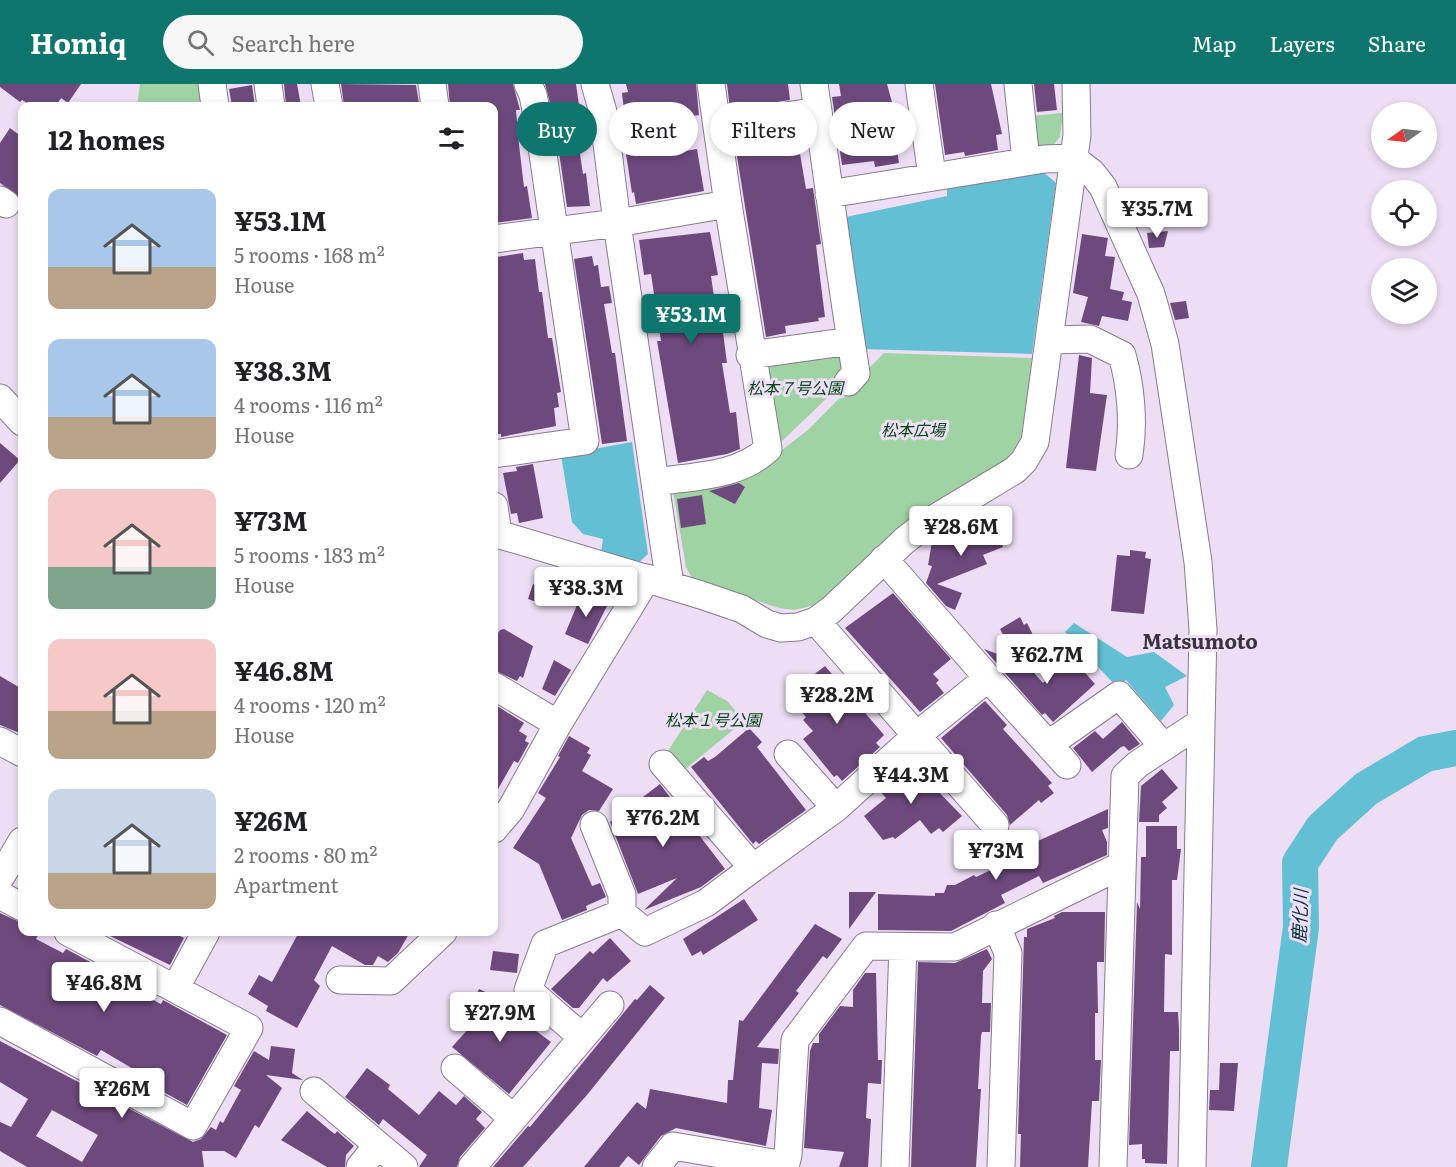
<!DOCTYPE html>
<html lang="en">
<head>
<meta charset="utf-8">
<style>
	:root { --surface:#fff; --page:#f6f6f6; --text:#202124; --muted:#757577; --accent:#0f766e }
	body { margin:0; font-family:Literata,"Noto Sans JP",serif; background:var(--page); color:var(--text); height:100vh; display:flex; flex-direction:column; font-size:22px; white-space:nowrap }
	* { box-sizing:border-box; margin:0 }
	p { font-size:20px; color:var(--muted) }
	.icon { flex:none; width:33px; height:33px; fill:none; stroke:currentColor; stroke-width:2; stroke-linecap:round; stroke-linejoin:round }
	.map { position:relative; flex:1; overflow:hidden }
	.drawer { position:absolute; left:18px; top:18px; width:480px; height:834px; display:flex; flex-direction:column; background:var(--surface); border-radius:12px; box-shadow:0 3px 9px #0003 }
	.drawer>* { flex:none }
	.banner { position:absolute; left:516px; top:18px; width:570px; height:54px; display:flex; gap:12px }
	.needle { width:39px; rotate:256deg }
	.buttons { position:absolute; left:1371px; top:18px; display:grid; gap:12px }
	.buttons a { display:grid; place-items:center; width:66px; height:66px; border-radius:50%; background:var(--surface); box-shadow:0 3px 9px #0003; font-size:30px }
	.price { position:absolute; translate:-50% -51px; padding:0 14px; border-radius:6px; background:#fff; color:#222; font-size:20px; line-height:39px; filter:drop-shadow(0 2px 3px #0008) }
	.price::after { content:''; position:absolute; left:50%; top:36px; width:18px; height:14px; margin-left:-9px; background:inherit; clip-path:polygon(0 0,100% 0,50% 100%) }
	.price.on { background:var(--accent); color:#fff }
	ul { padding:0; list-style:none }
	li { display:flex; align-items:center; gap:18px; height:150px; padding:0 30px }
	li span { display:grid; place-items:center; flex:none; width:168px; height:120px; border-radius:12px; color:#555 }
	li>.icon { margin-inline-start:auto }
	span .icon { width:72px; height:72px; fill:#fffc; stroke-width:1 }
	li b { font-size:26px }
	h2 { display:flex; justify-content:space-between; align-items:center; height:72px; padding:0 30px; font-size:26px }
	.pill { padding:0 21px; border-radius:27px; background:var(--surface); box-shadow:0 3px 9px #0003; font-size:21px; line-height:54px }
	.pill.on { background:var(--accent); color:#fff }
	header { display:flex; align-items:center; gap:36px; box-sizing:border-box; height:84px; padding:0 30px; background:var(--accent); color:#fff }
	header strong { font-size:28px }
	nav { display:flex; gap:33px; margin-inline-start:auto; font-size:21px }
	.search { width:420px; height:54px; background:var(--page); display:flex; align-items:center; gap:15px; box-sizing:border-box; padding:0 21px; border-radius:33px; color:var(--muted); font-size:22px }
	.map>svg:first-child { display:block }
	.green { fill:#9fd3a3 }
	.water { fill:#62bfd4 }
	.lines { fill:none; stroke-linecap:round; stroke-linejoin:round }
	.river { stroke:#62bfd4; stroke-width:36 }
	.building { fill:#6e497e; fill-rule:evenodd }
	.minor-casing { stroke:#887a8e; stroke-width:29 }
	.minor { stroke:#fff; stroke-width:27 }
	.labels { text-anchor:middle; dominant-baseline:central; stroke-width:6; stroke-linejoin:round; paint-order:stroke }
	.park-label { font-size:16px; font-style:italic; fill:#054515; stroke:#eedef5 }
	.water-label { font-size:18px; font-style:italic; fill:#03323b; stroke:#eedef5 }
	.quarter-label { font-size:20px; font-weight:bold; fill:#39333c; stroke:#eedef5 }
</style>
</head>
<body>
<header>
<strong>Homiq</strong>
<div class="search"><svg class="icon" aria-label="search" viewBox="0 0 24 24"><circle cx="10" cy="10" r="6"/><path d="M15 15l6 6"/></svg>Search here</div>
<nav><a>Map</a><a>Layers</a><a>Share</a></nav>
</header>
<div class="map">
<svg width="1456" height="1083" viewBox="0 0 1456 1083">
	<rect width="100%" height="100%" fill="#eedef5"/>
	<path class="green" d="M140 0H204L208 22H137Z
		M1063 29 1060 53 1050 65H1041L1032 57 1030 32Z
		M831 268 844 277 847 295 781 358 773 354 763 291 773 277Z
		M884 269 1032 274 1022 350 1018 361 1007 376 933 419 906 440 820 520 794 526 779 524 693 496 686 483 673 407 763 381 809 345Z
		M707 606 727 617 744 637 683 687 666 670Z"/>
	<path class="water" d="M1041 86 1056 99 1032 270 862 265 841 134 947 112V102Z
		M632 358 648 470 636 481 601 469 603 455 583 450 572 438 561 371Z
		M1074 539 1127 573 1154 568 1187 592 1165 603 1174 621 1161 637 1126 596 1117 603 1065 548Z"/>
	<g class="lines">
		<path class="river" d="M1269 1083 1301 843 1300 779 1323 744 1366 705 1425 670 1456 664"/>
	</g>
	<path class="building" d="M0 0H81L68 19 61 14 56 22H32L22 16 20 18 0 3Z
		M284 0H297L301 22H286Z
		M341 0 416 1 419 19 404 22H344Z
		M448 0H513L520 26H516L519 61 524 103 527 102 532 134 494 139V75H496L494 21 450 22Z
		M545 0H576L582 43 576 44 583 90 586 89 590 122 567 123 554 34Z
		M626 0H696L699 31 693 32 694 39 664 45 668 70 697 65 704 107 636 120 634 108 632 109 626 70H629L622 9 628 8Z
		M727 0H788L790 16 730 25Z
		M839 0H887L896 33 907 31 910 46 894 48 899 79 875 83 874 77 842 81 832 13 841 12Z
		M935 0H991L1002 50 996 51 998 66 965 72 964 68 945 71Z
		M1034 0H1054L1057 26 1037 28Z
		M252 1 255 22H232L229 5Z
		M10 44 22 53V115L0 99V59Z
		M757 56 759 71 799 64 806 105 813 104 821 160 816 161 825 233 818 234 819 237 785 242 786 249 766 253 735 60Z
		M1168 147 1164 163 1149 164 1147 149Z
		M710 148 718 191 711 192 717 234 721 233 727 279H722L730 329 736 328 740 365 727 370 678 379 657 257H661L651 190 644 191 639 156Z
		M1082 150 1108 154 1105 172 1115 173 1110 205 1124 208 1122 216 1132 218 1128 237 1102 232 1099 242 1081 238 1088 213 1073 209Z
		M523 169 524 176 535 175 539 208H542L548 254H552L561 308 557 309 559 323 554 324 556 342 501 353V350H496L494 334V181L498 180 497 173Z
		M592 172 594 182 598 181 601 203 609 202 612 219 604 220 612 269H615L627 357 602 360 574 175Z
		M1186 217 1189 234 1175 236 1170 219Z
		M1079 271 1092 274 1090 309 1107 311 1096 387 1066 384Z
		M0 359 20 376 0 399Z
		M533 380 543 434 519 439 517 429 511 430 503 389 517 387 516 383Z
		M739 399 745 403 735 420 709 407Z
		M702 411 706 440 681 444 677 415Z
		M988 427 1003 463 983 471 987 480 937 500 962 509 955 526 946 522 926 499 932 482 928 481 932 458 937 459 938 455 949 457 975 447 971 434Z
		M1130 466 1146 468 1145 474 1151 475 1144 530 1111 527 1117 471 1130 472Z
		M533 500 550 505 545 521 528 515Z
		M582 509 608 520 588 560 565 550Z
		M893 509 951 575 933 590 939 596 936 599 944 609 920 628 845 544Z
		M1020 533 1024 541 1027 539 1036 557 1013 570 1000 545Z
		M504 545 533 562 523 594 520 592 517 597 494 586V556L500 546Z
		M984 565 1027 581 1043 599 1072 574 1095 600 1053 638 1045 629 1042 631Z
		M554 576 571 586 555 612 542 605Z
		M825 582 884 651 876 659 880 663 842 697 837 691 834 693 803 655 813 647 803 636 806 633 795 621 810 606 803 599Z
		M0 592 22 605V650L0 641Z
		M985 617 1007 641 1003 645 1052 699 1048 702 1054 709 1041 719 1039 716 1010 741 1007 731 941 654Z
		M494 620 524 639 519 647 527 652 525 657 529 659 518 679 514 677 494 712Z
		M1122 638 1140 660 1129 667 1124 662 1121 663 1092 688 1073 664 1095 647 1103 655Z
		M749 644 762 658 757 663 806 726 759 760 756 757 753 760 691 683 704 673 708 677 715 673Z
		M569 652 590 664 587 669 591 671 582 687 613 705 599 727 589 726 582 731 571 754 592 802 600 799 606 813 586 822 587 826 562 836 539 780 513 764 546 714 538 709 560 673 558 672Z
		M916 678 930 691 926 695 962 732 943 748 939 744 931 750 920 736 895 755 893 753 883 756 864 732 886 714 879 706 904 684 906 686Z
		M1162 685 1178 704 1162 718 1167 724 1159 731V738H1139L1141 702Z
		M660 700 725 785 701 803 644 826 677 794 638 810 610 738Z
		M1108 725V744L1102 746 1107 758V771L1043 799 1039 792 1001 811 1005 819 951 847 878 846V810L935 812V809H944L947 801H955L974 791 976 793 1027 769V762Z
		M1146 742H1177V765H1181L1177 796H1172V871L1165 870 1164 928H1178L1179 945V967H1170L1167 1080 1145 1079V1075H1142V1060L1129 1061 1137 818 1140 825 1141 773H1146Z
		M849 808H876L849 845Z
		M744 815 758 836 703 871 701 867 692 872 683 855Z
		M1062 828H1105L1104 878H1097L1098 929H1095V976H1101L1099 1017H1092L1088 1083H1020L1021 1050H1018L1024 853H1027V845L1055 834 1054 832Z
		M0 829 22 839V848H40L36 855 63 869 66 865 126 897 123 901 161 920 163 916 227 951 187 1021 138 994 139 990 135 986 101 966 97 972 0 921Z
		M815 840 842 855 827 875 823 872 796 907 799 909 757 963 779 965 778 980 762 979 759 1024 772 1026 766 1062 676 1044 661 1052 639 1081 628 1072 619 1083H584L637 1018 646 1025 650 1005 727 1019 728 996H733L739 936 743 937Z
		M108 848H172L184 854 170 881 106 850Z
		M299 848H410L398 869 388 878 378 872 373 881H365L332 862 314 896 320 902 297 944 266 927 268 922 248 910 259 891 272 898Z
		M610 854 631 877 607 898 603 894 579 924H573L551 905 590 867 593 870Z
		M987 865 992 875 983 887 982 919H991L990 948H982L981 952 978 1005H981L976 1083H911L918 878 955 879Z
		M493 867 519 870 517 889 490 886Z
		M865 889H876L878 976H882L881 1000 868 999 866 1034 871 1035 868 1083H839L844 1068 804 1064 810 967 813 959H819V950L840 922 853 923V906Z
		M650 901 665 914 587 1011 523 1083H493L528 1042 530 1043 635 915 637 916Z
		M479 905 500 915 499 920 526 943 528 941 551 958 509 1010 452 963 479 933 473 928 479 921 473 918Z
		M0 957 193 1058 201 1055 211 1043 216 1046 220 1037 223 1039 241 1006 234 1002 254 967 269 976 271 962 295 965 292 989 303 996 266 991 282 1004 259 1044 255 1041 236 1074 224 1067H202L204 1083H27L0 1067V1038L11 1043 28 1015 0 998ZM52 1026 98 1051 82 1078 36 1052Z
		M1220 979H1238L1234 1027 1209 1026 1210 1006H1219Z
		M367 984 390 1001 388 1005 419 1031 439 1007 456 1021 464 1012 482 1028 476 1035 485 1044 460 1073 457 1083H419L427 1071 383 1035 379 1041 345 1013Z
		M307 1027 332 1048 335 1050 337 1047 354 1062 346 1071 345 1083H327L281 1056Z"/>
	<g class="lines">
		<g class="minor-casing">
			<path id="minor" d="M212 0 215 22
				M268 0 271 22
				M325 0 329 22
				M432 0 435 22
				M711 0 717 43 818 27C829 104 839 181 851 257L750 271
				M814 0 818 27
				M919 0 932 92
				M1018 0 1026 77
				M829 110 1044 75 1073 74 1092 89 1103 103 1151 210 1165 260 1198 478 1203 545 1192 1083
				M0 116 6 120
				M494 155 617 139 603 28 595 0
				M1049 256 1090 255 1122 271C1131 302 1134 339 1129 371
				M848 298 856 289 851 257
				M0 314 22 338
				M494 370 585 357 538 36 533 11 528 0
				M655 398C693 392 738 393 768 365L728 120
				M494 422 498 450
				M494 449 701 511 742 525 767 540 781 544 798 543 816 537 831 526 904 457 927 439 1015 386 1024 377 1035 358 1077 51 1076 0
				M670 501 617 139 728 120 717 43
				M816 537 995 741
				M988 594 1067 681
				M494 602 558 640
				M0 657 22 669
				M1049 660 1119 611 1158 656
				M788 670 836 724
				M594 741 622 811V829
				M494 745 511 725 558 640 647 494
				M753 784 836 724 916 652 988 594 884 475
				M0 794 22 757
				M0 811 22 823
				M996 841 1008 869 1001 1083
				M340 896 391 897 443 848
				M175 905 206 848
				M0 937 193 1042 249 944 68 848
				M582 953 528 906 545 860 622 829 645 848 706 819 753 784 663 680
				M455 984 513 1034
				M314 1007 404 1083
				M360 1083 378 1061
				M472 1083 610 921
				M656 1083 673 1062 785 1081
				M785 1083 788 1071 795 956 866 862 955 863 1122 781
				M895 1083 903 863
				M1113 1083 1125 692 1138 680 1200 639"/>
		</g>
		<use href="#minor" class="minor"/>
	</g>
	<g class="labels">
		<g class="park-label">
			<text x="795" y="303">松本７号公園</text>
			<text x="913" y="345">松本広場</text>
			<text x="713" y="635">松本１号公園</text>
		</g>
		<g class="water-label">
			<text transform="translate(1299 832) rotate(-88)">鹿化川</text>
		</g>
		<g class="quarter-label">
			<text x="1200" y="556">Matsumoto</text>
		</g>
	</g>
</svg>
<div class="buttons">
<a><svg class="needle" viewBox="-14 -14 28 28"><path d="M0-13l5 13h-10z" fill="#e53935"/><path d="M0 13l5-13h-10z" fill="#757577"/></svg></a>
<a><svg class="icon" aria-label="locate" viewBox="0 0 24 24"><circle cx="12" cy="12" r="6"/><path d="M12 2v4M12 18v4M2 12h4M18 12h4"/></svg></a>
<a><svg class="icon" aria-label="layers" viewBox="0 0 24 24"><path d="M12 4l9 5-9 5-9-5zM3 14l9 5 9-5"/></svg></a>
</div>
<b class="price" style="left:1157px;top:155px">¥35.7M</b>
<b class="price on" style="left:691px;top:261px">¥53.1M</b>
<b class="price" style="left:961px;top:473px">¥28.6M</b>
<b class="price" style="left:586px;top:534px">¥38.3M</b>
<b class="price" style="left:1047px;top:601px">¥62.7M</b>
<b class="price" style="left:837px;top:641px">¥28.2M</b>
<b class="price" style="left:911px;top:721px">¥44.3M</b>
<b class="price" style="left:663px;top:764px">¥76.2M</b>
<b class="price" style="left:996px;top:797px">¥73M</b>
<b class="price" style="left:104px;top:929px">¥46.8M</b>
<b class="price" style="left:500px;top:959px">¥27.9M</b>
<b class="price" style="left:122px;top:1035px">¥26M</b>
<div class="banner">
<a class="pill on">Buy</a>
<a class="pill">Rent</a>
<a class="pill">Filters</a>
<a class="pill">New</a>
</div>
<section class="drawer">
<h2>12 homes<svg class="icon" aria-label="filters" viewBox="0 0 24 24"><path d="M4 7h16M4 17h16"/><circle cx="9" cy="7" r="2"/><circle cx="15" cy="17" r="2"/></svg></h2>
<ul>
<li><span style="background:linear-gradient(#a9c7e8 65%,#b9a48a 0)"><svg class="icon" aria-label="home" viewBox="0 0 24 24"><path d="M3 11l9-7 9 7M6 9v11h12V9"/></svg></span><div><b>¥53.1M</b><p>5 rooms · 168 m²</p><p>House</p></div></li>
<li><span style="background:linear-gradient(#a9c7e8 65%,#b9a48a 0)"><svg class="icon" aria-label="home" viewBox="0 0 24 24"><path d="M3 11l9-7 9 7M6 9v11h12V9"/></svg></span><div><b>¥38.3M</b><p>4 rooms · 116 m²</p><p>House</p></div></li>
<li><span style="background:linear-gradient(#f6c9c9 65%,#7fa58c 0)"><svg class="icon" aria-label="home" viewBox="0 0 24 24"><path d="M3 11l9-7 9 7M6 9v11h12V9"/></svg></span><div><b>¥73M</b><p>5 rooms · 183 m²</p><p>House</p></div></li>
<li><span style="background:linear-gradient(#f6c9c9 60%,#b9a48a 0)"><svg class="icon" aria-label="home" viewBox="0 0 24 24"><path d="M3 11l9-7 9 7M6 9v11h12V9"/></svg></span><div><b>¥46.8M</b><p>4 rooms · 120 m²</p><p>House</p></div></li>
<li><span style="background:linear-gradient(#c9d6e8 70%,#b9a48a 0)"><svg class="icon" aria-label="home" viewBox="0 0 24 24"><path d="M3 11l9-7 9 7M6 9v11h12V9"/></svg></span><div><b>¥26M</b><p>2 rooms · 80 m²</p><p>Apartment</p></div></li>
</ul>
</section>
</div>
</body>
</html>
